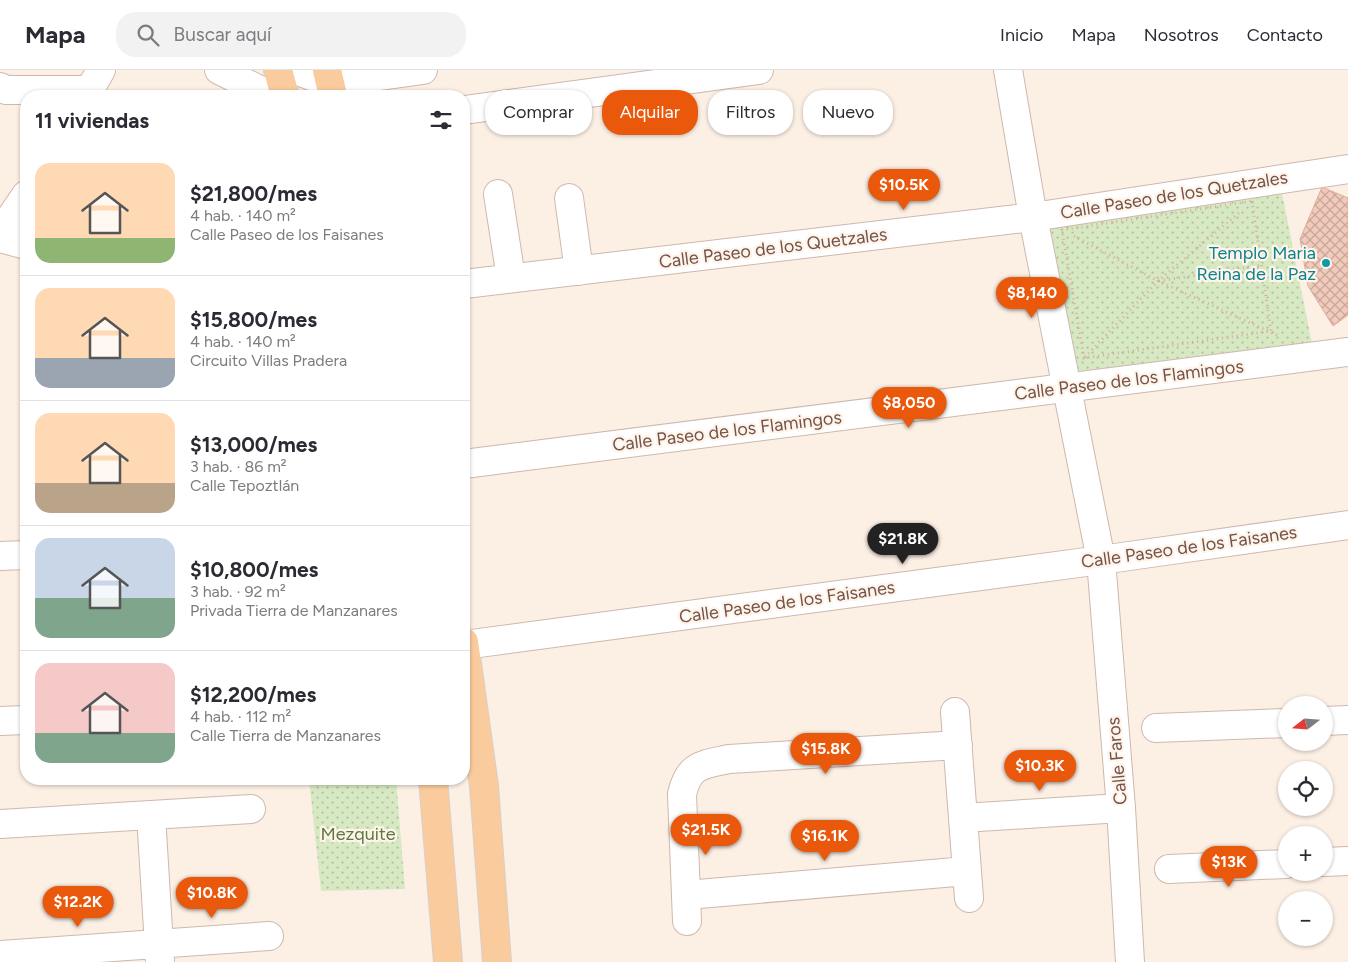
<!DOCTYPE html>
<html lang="es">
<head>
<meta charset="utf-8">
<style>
	:root { --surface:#fff; --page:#f2f2f3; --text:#2b2b33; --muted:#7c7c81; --line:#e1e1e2; --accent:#ea580c }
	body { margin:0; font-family:Figtree,sans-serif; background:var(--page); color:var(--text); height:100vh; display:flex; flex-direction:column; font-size:19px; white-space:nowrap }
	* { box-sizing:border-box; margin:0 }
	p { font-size:16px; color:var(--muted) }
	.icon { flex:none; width:28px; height:28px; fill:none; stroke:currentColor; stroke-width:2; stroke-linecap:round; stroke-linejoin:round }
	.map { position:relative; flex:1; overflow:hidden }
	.sheet { position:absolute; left:20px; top:20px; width:450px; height:695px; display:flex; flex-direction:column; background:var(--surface); border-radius:20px; box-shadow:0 1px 4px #0004 }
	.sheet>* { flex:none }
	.banner { position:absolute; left:485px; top:20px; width:475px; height:45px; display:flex; gap:10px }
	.needle { width:32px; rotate:253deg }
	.controls { position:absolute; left:1278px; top:626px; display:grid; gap:10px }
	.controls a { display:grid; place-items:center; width:55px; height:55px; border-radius:50%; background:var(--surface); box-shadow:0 1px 4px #0004; font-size:25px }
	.price { position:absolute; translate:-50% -42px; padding:0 11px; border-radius:18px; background:var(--accent); color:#fff; font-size:16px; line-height:32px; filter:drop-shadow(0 1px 2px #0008) }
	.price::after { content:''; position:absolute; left:50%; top:30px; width:15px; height:11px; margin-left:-8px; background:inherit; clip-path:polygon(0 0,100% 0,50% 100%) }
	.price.active { background:#222; color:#fff }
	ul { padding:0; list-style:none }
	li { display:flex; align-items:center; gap:15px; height:125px; padding:0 15px }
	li+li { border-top:1px solid var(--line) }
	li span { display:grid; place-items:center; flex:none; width:140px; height:100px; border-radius:15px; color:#555 }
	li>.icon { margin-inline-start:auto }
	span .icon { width:60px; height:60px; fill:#fffc; stroke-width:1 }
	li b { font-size:21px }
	h2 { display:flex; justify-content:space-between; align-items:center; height:60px; padding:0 15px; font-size:21px }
	.tag { padding:0 18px; border-radius:20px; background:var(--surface); box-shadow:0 1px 4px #0004; font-size:18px; line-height:45px }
	.tag.active { background:var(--accent); color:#fff }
	header { display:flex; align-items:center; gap:30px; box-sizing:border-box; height:70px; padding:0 25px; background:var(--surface); border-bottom:1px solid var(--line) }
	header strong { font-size:24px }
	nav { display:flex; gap:28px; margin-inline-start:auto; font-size:18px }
	.search { width:350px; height:45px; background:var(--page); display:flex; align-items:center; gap:12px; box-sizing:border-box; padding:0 18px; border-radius:20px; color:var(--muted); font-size:19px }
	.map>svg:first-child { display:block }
	.park { fill:url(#park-dots) }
	.building { fill:url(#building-cross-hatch); stroke:#e3ae9c }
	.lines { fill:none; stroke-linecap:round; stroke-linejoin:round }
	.minor-casing { stroke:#cfb8ad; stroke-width:30 }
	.major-casing { stroke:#d8cfcc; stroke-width:30 }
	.path { stroke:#d6ad9f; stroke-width:3; stroke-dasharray:1 4; stroke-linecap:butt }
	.minor { stroke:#fff; stroke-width:28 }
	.major { stroke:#facb9d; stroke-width:28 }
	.culture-dot { fill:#0f9aa8; stroke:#fff4ea; stroke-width:2 }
	.labels { text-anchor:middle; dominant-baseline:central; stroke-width:4.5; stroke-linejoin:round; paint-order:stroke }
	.street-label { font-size:18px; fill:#74534a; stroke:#fff4ea }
	.culture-label { font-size:18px; fill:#0d838f; stroke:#fff4ea; text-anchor:end }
	.park-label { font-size:18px; fill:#5a7942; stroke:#fff4ea }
</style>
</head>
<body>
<header>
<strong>Mapa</strong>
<div class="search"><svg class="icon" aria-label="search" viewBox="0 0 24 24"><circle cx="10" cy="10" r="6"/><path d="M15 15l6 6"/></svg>Buscar aquí</div>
<nav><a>Inicio</a><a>Mapa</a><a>Nosotros</a><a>Contacto</a></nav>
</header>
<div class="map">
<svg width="1348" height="892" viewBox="0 0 1348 892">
	<defs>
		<pattern id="park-dots" width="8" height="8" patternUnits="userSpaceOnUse" patternTransform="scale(1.25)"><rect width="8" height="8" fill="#d7e9c2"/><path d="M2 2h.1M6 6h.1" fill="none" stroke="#b3bfa0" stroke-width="1.8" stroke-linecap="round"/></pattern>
		<pattern id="building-cross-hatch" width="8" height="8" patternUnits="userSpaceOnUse" patternTransform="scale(1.25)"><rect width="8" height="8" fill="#f1cabc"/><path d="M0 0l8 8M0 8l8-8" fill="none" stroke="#c8a79b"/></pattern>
	</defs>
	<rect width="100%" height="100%" fill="#fcefe4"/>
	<path class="park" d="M1280 113 1313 279 1074 306 1048 155Z
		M309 709H396L405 819 321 821Z"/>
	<path class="building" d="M1322 117 1348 128V245L1333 256 1308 216 1300 169Z"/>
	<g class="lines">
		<g class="minor-casing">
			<path id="minor" d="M219 0 272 26
				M295 0 330 13 423 0
				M1008 0 1033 147 1101 490 1121 738 1130 892
				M0 17 6 20H90
				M86 26 101 0
				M464 40 759 0
				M498 124 511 208
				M569 128 579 201
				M0 163 26 125
				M0 168 26 175
				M464 214 1033 147 1348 99
				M464 394 1348 282
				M0 486 26 485
				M464 575 1101 490 1348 455
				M955 642 969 828
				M0 651 26 650
				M1324 651 1348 650
				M1156 658 1286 653
				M151 745 160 892
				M963 748 1121 738
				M0 754 251 739
				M1324 792 1348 791
				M1169 799 1286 794
				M687 825 967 801
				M687 851 682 724C689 694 702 695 729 689L958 675
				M0 885 269 866"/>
		</g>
		<g class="major-casing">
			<path id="major" d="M278 0 285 26
				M327 0 333 26
				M464 572 484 716 497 892
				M433 709 448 892"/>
		</g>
		<path class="path" d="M1252 131 1271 261 1084 288 1062 160Z
			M1074 166 1158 211 1277 265
			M1159 211 1261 195
			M1085 287 1158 211 1241 141"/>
		<use href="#minor" class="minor"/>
		<use href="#major" class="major"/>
	</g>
	<circle class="culture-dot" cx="1326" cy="193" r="5"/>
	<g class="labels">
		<g class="street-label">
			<text transform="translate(1174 125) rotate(-9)">Calle Paseo de los Quetzales</text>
			<text transform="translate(773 178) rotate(-7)">Calle Paseo de los Quetzales</text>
			<text transform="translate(1129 310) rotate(-7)">Calle Paseo de los Flamingos</text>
			<text transform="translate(727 361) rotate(-7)">Calle Paseo de los Flamingos</text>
			<text transform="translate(1189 477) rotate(-8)">Calle Paseo de los Faisanes</text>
			<text transform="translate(787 532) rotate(-8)">Calle Paseo de los Faisanes</text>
			<text transform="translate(1117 691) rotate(-95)">Calle Faros</text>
		</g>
		<g class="culture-label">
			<text x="1316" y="183">Templo Maria<tspan x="1316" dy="21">Reina de la Paz</tspan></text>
		</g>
		<g class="park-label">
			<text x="358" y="764">Mezquite</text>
		</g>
	</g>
</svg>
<div class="controls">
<a><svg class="needle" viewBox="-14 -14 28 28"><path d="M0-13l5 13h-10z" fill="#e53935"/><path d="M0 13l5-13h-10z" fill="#7c7c81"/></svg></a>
<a><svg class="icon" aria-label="locate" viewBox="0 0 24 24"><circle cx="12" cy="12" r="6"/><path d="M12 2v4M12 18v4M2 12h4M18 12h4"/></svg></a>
<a>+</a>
<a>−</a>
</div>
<b class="price" style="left:904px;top:141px">$10.5K</b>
<b class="price" style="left:1032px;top:249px">$8,140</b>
<b class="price" style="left:909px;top:359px">$8,050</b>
<b class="price active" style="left:903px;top:495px">$21.8K</b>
<b class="price" style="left:826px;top:705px">$15.8K</b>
<b class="price" style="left:1040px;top:722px">$10.3K</b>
<b class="price" style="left:706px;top:786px">$21.5K</b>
<b class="price" style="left:825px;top:792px">$16.1K</b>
<b class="price" style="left:1229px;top:818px">$13K</b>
<b class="price" style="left:212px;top:849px">$10.8K</b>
<b class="price" style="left:78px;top:858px">$12.2K</b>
<div class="banner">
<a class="tag">Comprar</a>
<a class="tag active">Alquilar</a>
<a class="tag">Filtros</a>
<a class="tag">Nuevo</a>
</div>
<section class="sheet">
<h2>11 viviendas<svg class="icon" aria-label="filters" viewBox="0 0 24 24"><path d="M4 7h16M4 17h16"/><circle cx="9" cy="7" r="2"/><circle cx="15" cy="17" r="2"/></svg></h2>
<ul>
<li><span style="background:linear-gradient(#ffd9b3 75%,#8fb573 0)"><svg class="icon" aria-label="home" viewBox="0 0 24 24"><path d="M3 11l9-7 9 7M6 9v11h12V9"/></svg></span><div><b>$21,800/mes</b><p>4 hab. · 140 m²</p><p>Calle Paseo de los Faisanes</p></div></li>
<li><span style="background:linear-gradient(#ffd9b3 70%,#9aa5b1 0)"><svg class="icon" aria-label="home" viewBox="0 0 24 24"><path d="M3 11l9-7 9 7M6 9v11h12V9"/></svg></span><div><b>$15,800/mes</b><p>4 hab. · 140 m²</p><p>Circuito Villas Pradera</p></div></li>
<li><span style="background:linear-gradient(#ffd9b3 70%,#b9a48a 0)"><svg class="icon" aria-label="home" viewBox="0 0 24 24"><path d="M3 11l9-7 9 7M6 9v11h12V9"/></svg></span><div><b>$13,000/mes</b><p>3 hab. · 86 m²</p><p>Calle Tepoztlán</p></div></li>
<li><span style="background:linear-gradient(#c9d6e8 60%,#7fa58c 0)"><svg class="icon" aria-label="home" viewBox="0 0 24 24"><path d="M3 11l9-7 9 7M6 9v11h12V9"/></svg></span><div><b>$10,800/mes</b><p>3 hab. · 92 m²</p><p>Privada Tierra de Manzanares</p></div></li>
<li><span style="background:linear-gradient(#f6c9c9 70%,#7fa58c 0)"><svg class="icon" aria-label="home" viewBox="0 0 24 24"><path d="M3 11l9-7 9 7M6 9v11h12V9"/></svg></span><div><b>$12,200/mes</b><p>4 hab. · 112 m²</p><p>Calle Tierra de Manzanares</p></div></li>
</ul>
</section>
</div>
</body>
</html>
